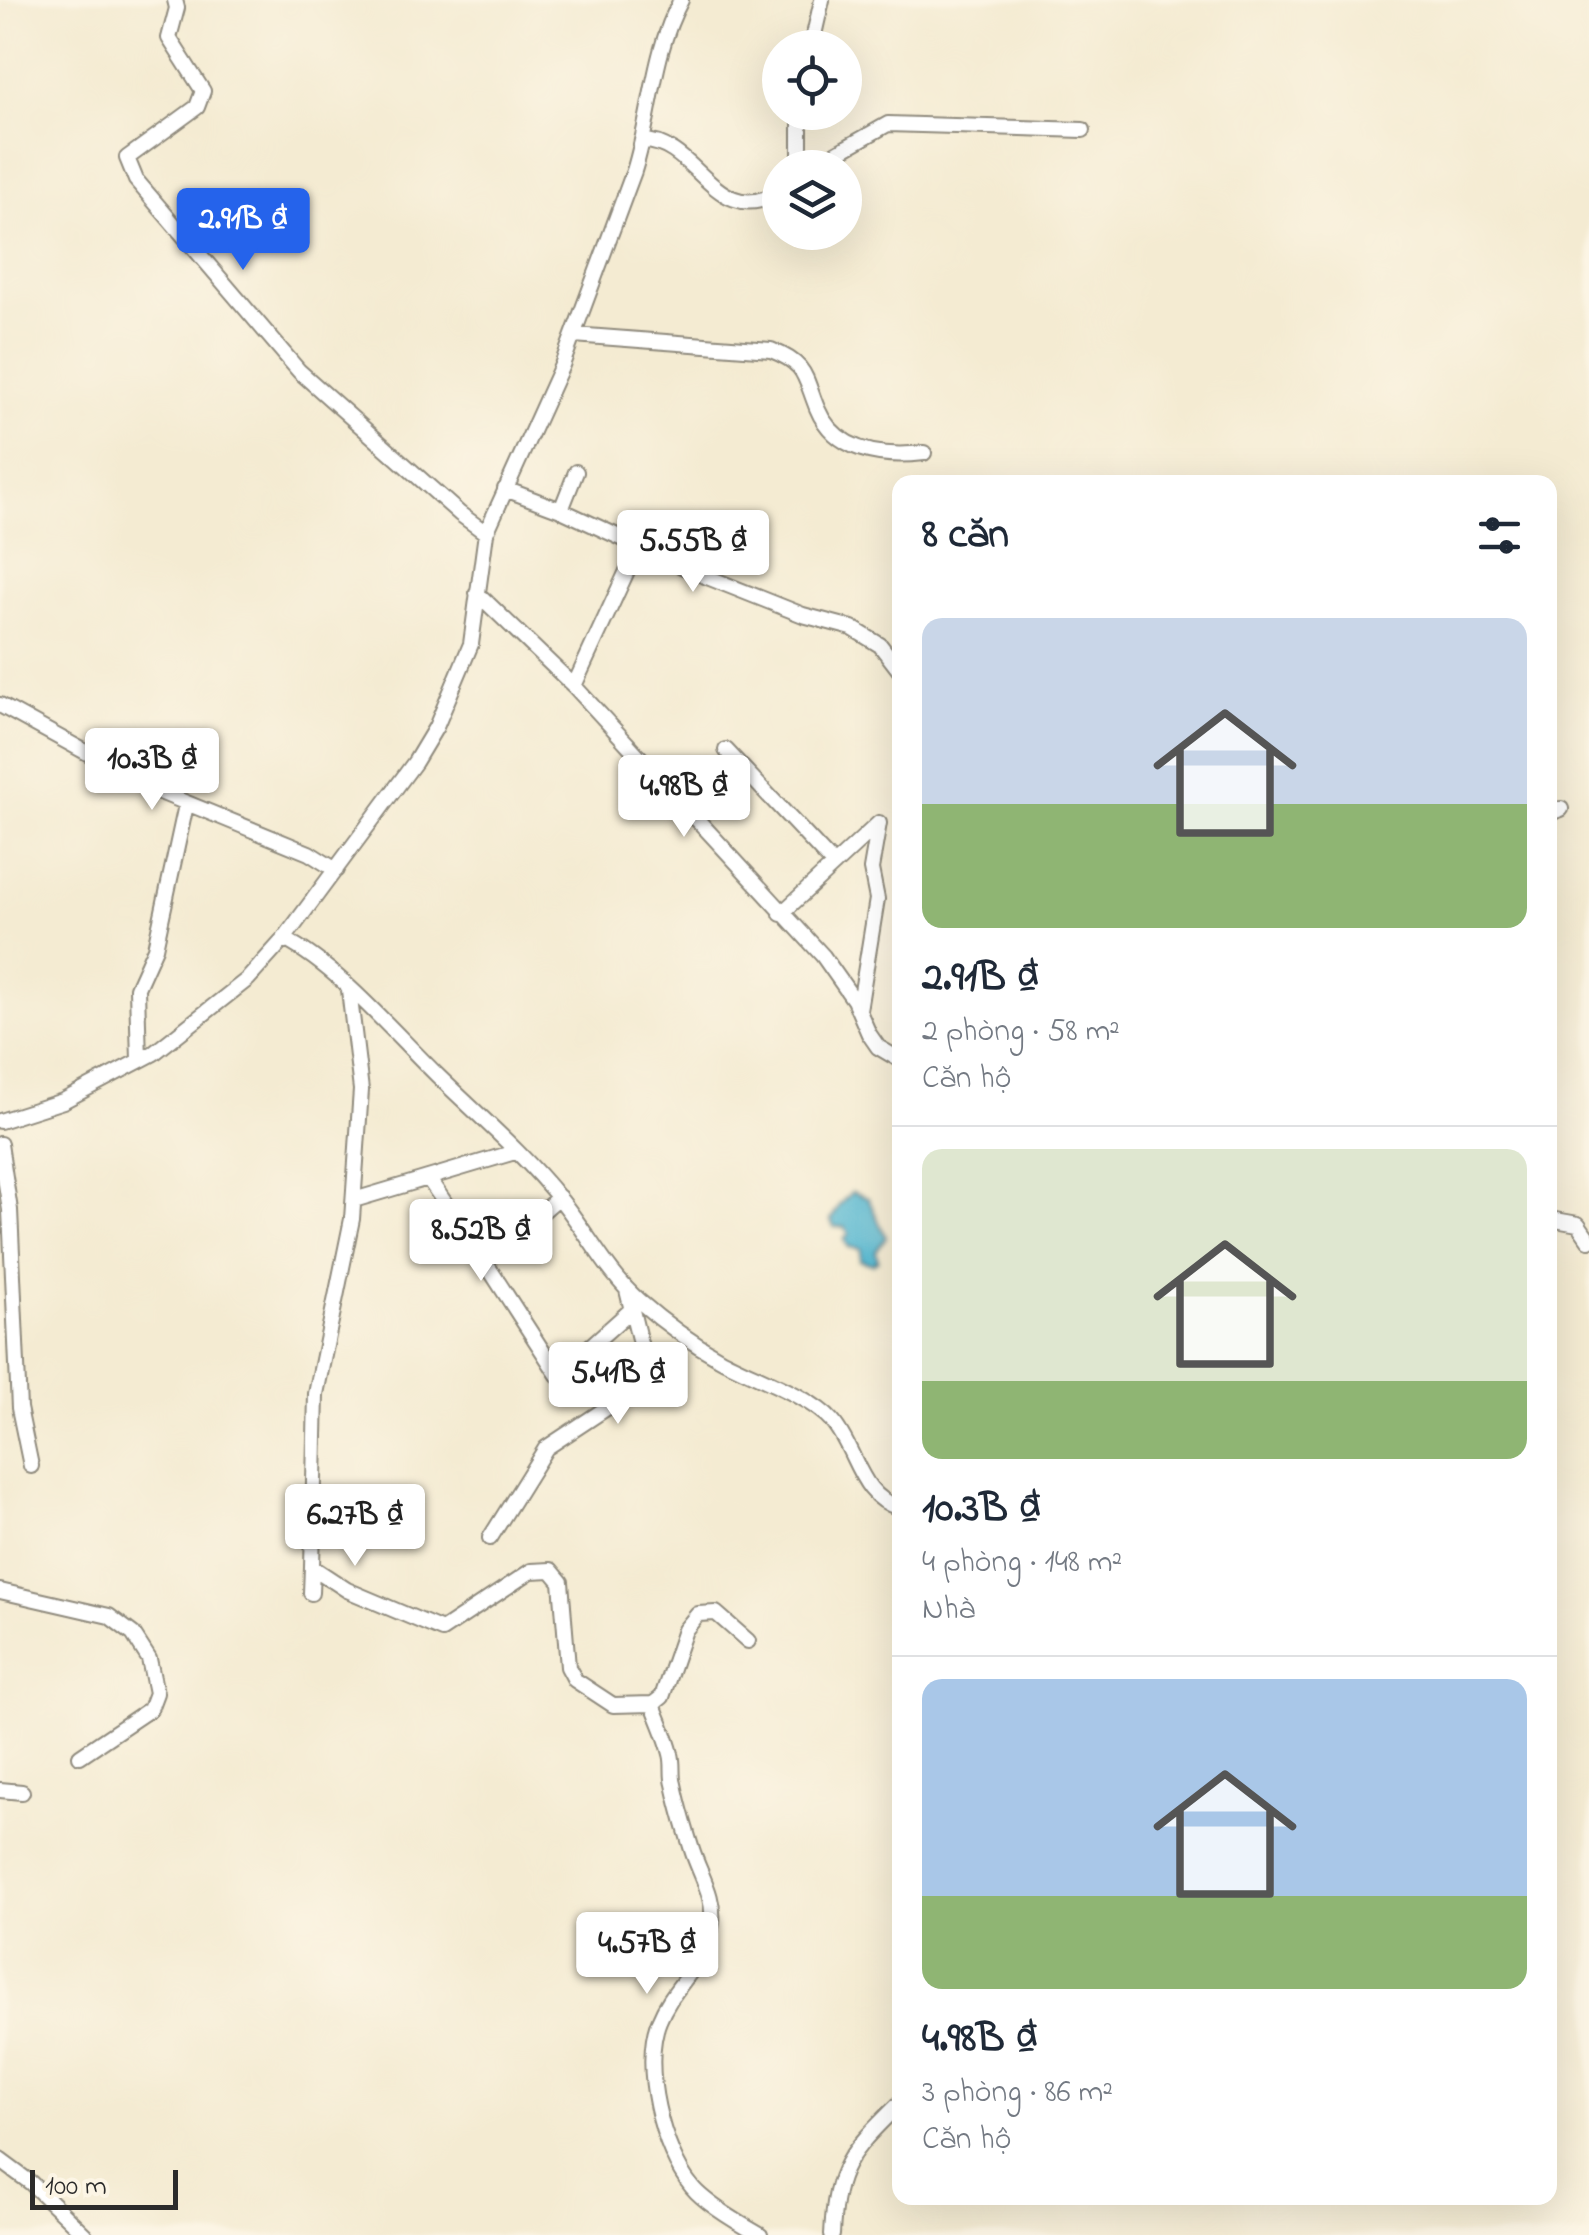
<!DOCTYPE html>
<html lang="vi">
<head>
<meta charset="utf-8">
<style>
	:root { --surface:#fff; --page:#f6f6f7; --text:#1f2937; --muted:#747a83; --line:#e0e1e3; --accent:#2563eb }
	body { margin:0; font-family:"Indie Flower",sans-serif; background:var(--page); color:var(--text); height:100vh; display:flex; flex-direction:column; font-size:38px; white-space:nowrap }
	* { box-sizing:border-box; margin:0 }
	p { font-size:32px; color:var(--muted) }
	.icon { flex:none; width:55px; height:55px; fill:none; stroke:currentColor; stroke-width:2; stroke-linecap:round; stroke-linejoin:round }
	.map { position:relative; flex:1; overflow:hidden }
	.panel { position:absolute; left:892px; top:475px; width:665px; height:1730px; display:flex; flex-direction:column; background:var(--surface); border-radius:20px; box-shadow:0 10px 40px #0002 }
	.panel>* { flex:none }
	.fabs { position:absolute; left:762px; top:30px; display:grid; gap:20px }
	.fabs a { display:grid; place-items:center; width:100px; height:100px; border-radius:50%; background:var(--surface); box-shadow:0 10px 40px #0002; font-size:50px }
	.scale { position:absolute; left:30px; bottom:25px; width:148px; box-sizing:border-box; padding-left:10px; border:5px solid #2b2b2b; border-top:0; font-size:28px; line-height:35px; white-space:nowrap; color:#2b2b2b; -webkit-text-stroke:8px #fcf5e5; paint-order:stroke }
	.price { position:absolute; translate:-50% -85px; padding:0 22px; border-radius:10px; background:#fff; color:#222; font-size:32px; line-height:65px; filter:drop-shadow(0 2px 5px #0008) }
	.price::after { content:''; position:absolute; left:50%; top:60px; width:30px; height:22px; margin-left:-15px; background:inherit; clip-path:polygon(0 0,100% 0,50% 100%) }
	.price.selected { background:var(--accent); color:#fff }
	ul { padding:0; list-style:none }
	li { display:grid; align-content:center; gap:20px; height:530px; padding:0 30px }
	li+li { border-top:2px solid var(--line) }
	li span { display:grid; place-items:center; height:310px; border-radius:20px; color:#555 }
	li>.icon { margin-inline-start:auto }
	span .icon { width:180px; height:180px; fill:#fffc; stroke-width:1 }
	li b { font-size:42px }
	h2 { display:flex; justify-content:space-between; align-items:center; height:120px; padding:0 30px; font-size:42px }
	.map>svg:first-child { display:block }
	.water { fill:#51b6d0; stroke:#3e707e; stroke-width:2.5 }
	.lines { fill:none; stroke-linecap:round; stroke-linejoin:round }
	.minor-casing { stroke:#908b7e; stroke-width:18 }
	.minor { stroke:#fff; stroke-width:14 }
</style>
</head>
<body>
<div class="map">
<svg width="1589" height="2235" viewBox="0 0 1589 2235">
	<rect width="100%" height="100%" fill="#fcf5e5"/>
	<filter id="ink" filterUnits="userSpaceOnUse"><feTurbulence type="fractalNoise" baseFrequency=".01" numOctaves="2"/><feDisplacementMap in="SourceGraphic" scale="20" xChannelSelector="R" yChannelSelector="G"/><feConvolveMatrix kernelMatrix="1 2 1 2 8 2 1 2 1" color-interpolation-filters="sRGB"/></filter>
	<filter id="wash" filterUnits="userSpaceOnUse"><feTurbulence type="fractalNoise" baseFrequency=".0048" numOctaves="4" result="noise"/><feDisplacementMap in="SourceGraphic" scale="40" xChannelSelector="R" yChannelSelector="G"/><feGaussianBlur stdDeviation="2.25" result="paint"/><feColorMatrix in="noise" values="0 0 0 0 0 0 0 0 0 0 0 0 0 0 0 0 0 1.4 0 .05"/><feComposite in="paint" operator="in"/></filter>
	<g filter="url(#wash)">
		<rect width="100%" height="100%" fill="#f4ebd2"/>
		<path class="water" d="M852 1192 868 1198 886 1237 876 1251 878 1260 873 1264 860 1260 861 1249 849 1247 844 1240 849 1234 845 1227H834L831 1220 840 1204Z"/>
	</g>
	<g filter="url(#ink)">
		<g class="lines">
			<g class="minor-casing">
				<path id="minor" d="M175 0 177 8 169 38 203 91 197 107 127 158 136 180 299 371 460 514 486 533
					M811 48 822 0
					M800 112V168
					M643 141C697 141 717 232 780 191
					M810 168 888 124 1083 130
					M574 335 771 350C807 364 804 376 817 408 835 452 882 458 924 453
					M505 489 561 510 697 573 803 615 852 628 880 645 900 671
					M561 510 576 472
					M477 593 574 686 823 956 854 1000 869 1034 878 1047 900 1060
					M574 686 639 545
					M0 705 155 790 309 853 336 870
					M726 750 834 865
					M1550 813 1561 809
					M781 914 879 823
					M284 939C337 966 393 1032 437 1075 478 1115 524 1154 560 1199 587 1232 607 1273 639 1301 663 1322 692 1343 719 1358 749 1375 811 1396 832 1421 857 1450 859 1497 900 1508
					M349 990 361 1090 352 1219 316 1394 312 1567 347 1590 442 1630 531 1571 551 1570 561 1582 568 1667 575 1680 613 1705 653 1704 662 1697 685 1630 698 1614 716 1613 748 1641
					M859 1010 877 899 871 869 879 823
					M139 1061 137 988 155 948 186 805
					M0 1121 63 1101 154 1053 248 979 284 939 415 762 436 727 471 644 486 533 562 365 634 171C652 114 652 54 681 0
					M0 1144 10 1210 19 1408 31 1466
					M428 1178 485 1262 559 1197
					M354 1200 515 1152
					M1550 1219 1578 1224 1589 1240
					M485 1262 558 1375 631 1310
					M490 1538 546 1448 649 1380 627 1290
					M0 1591 109 1616 133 1634 149 1659 156 1693 150 1709 80 1756
					M311 1593 312 1567
					M653 1704C659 1721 667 1737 671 1754 674 1764 671 1775 674 1784 678 1804 686 1831 692 1850 700 1875 715 1896 712 1923 706 1966 674 1983 659 2021 641 2065 662 2151 692 2187 705 2203 742 2225 760 2235
					M0 1790 22 1792
					M0 2160 31 2183 85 2235
					M832 2235C835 2164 852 2151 900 2103"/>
			</g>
			<use href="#minor" class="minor"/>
		</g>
	</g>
</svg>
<div class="fabs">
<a><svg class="icon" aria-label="locate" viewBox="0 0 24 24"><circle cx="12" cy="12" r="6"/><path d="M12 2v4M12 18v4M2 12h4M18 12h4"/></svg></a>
<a><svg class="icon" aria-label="layers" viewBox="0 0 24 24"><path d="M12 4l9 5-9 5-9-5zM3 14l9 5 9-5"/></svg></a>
</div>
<div class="scale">100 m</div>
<b class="price selected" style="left:243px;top:273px">2.91B ₫</b>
<b class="price" style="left:693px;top:595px">5.55B ₫</b>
<b class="price" style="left:152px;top:813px">10.3B ₫</b>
<b class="price" style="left:684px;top:840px">4.98B ₫</b>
<b class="price" style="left:481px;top:1284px">8.52B ₫</b>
<b class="price" style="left:618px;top:1427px">5.41B ₫</b>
<b class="price" style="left:355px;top:1569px">6.27B ₫</b>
<b class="price" style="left:647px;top:1997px">4.57B ₫</b>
<section class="panel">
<h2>8 căn<svg class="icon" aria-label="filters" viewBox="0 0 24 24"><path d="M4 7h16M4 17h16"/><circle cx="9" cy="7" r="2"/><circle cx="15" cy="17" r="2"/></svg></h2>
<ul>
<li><span style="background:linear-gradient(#c9d6e8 60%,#8fb573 0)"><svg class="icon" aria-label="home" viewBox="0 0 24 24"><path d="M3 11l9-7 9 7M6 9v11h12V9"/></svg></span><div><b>2.91B ₫</b><p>2 phòng · 58 m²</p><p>Căn hộ</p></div></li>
<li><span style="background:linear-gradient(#dfe7d0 75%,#8fb573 0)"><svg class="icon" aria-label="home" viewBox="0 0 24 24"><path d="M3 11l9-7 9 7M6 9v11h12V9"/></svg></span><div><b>10.3B ₫</b><p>4 phòng · 148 m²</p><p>Nhà</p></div></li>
<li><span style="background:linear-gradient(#a9c7e8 70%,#8fb573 0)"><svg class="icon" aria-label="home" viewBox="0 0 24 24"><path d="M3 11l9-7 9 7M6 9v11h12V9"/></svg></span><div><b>4.98B ₫</b><p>3 phòng · 86 m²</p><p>Căn hộ</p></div></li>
</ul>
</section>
</div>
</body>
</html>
